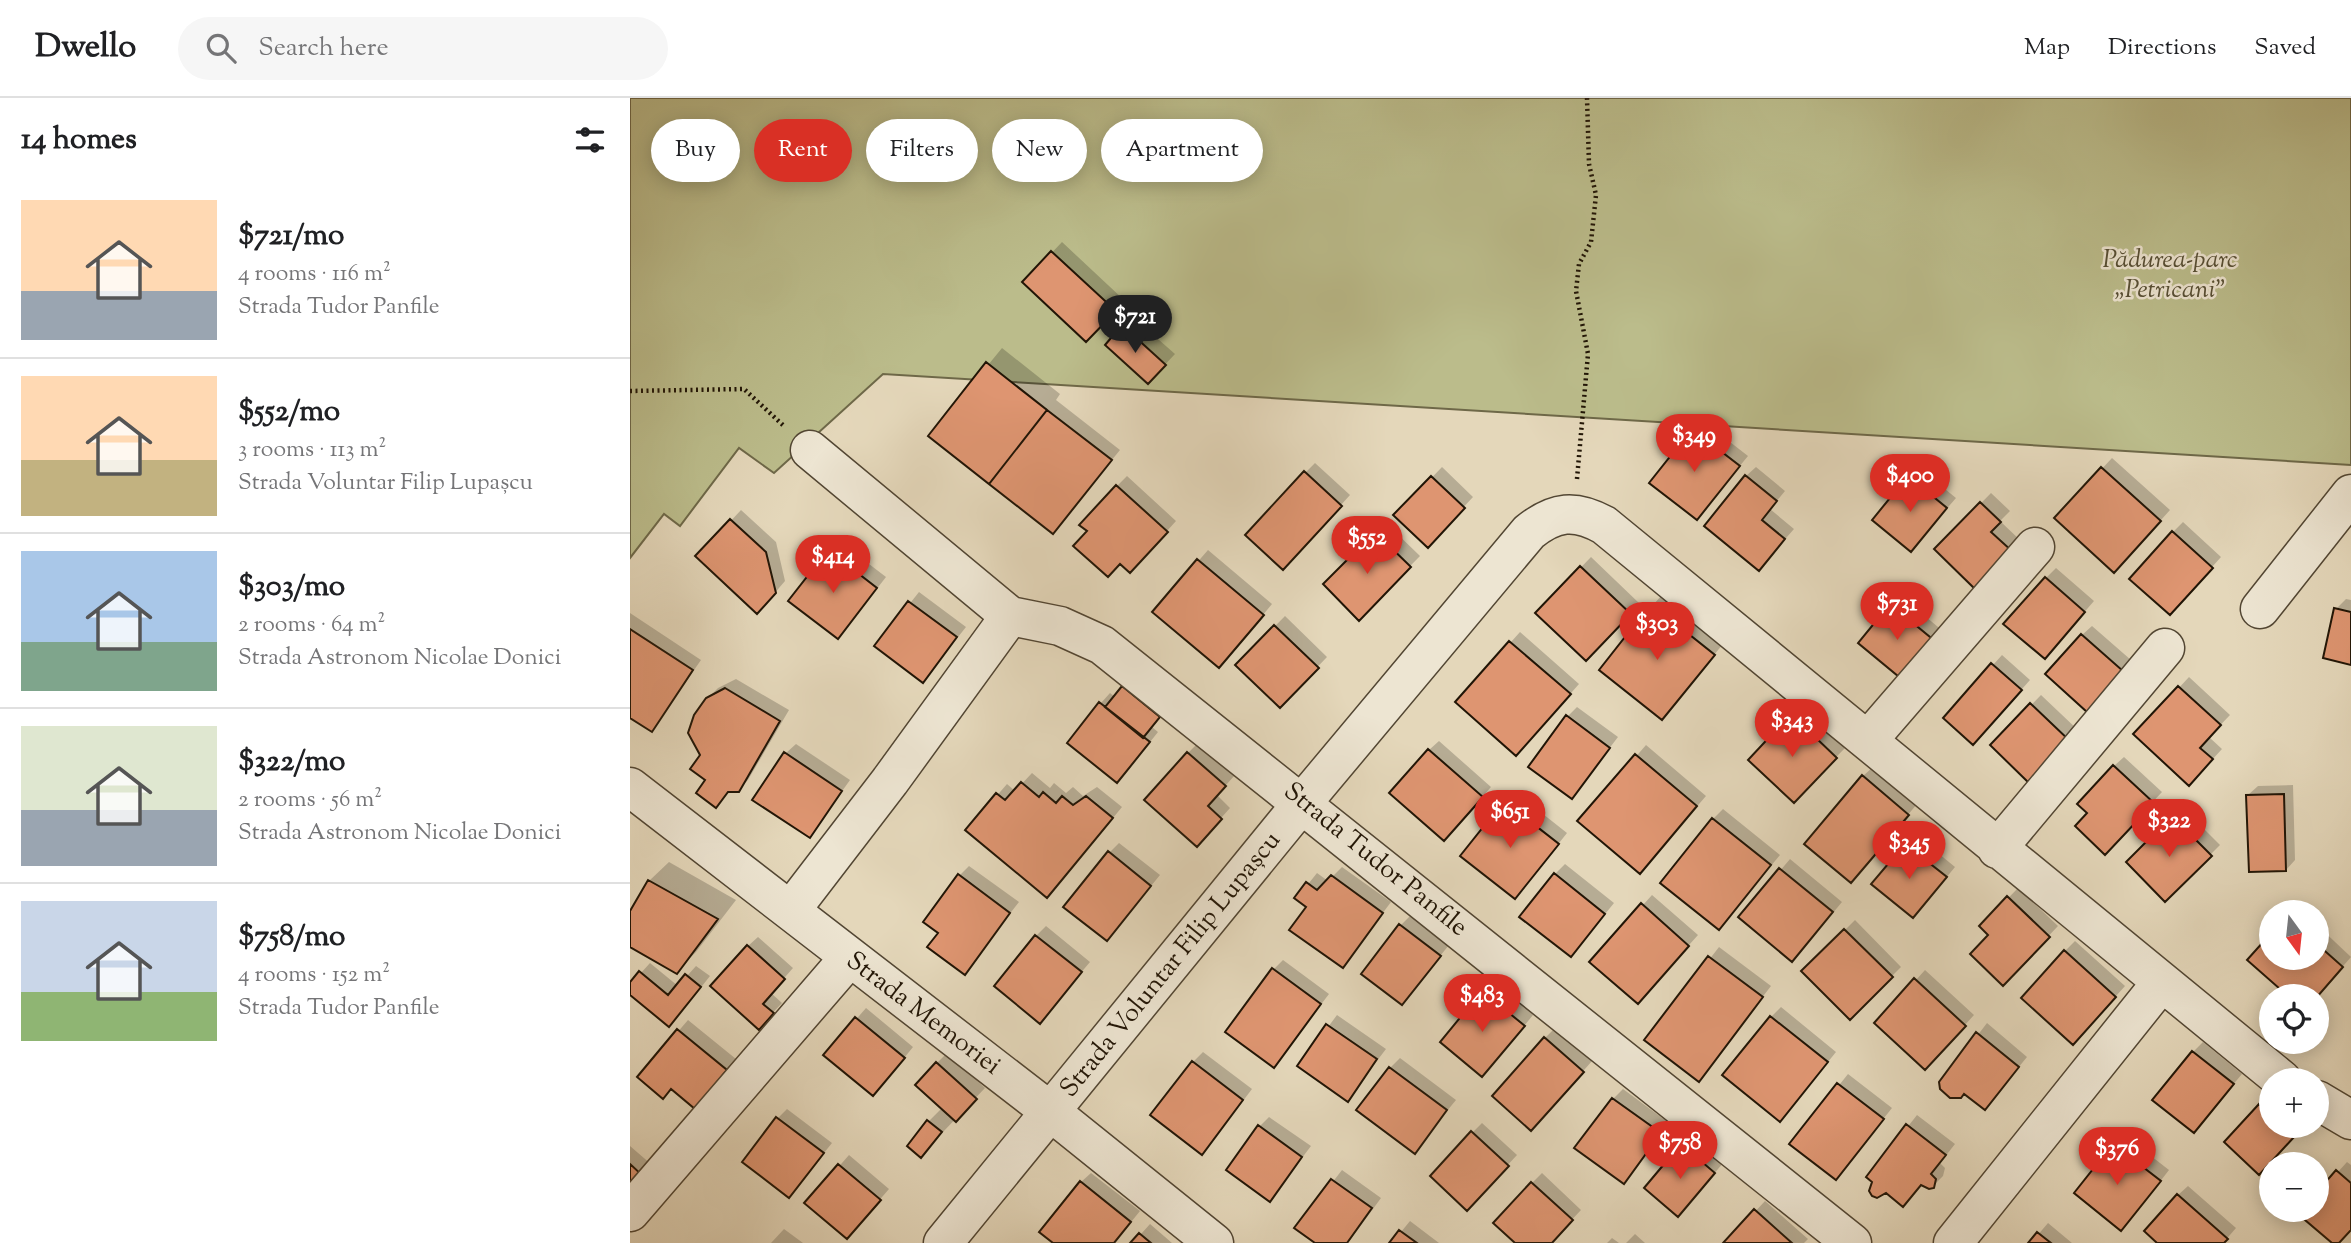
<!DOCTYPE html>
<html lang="en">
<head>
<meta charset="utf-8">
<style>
	:root { --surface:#fff; --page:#f6f6f6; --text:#202124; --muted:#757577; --line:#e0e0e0; --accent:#d93025 }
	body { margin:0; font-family:"Sorts Mill Goudy",serif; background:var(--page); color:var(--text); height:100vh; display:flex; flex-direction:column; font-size:26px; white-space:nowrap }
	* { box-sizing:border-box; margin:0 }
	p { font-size:23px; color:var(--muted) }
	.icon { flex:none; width:38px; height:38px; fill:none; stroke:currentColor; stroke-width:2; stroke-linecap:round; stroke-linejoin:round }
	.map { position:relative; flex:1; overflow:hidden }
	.drawer { display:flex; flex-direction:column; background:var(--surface); width:630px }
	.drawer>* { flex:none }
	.banner { position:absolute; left:21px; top:21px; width:665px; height:63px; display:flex; gap:14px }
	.needle { width:46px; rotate:165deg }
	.buttons { position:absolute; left:1629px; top:802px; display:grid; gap:14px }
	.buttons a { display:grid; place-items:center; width:70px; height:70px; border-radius:50%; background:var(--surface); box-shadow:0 4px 18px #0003; font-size:35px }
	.price { position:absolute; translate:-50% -60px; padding:0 16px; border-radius:24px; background:var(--accent); color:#fff; font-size:23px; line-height:46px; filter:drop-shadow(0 2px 4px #0008) }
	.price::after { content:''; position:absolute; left:50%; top:42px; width:21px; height:16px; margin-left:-10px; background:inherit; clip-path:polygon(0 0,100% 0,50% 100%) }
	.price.selected { background:#222; color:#fff }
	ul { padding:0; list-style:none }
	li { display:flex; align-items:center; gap:21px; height:175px; padding:0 21px }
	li+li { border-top:2px solid var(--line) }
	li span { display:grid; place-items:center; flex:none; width:196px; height:140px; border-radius:0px; color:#555 }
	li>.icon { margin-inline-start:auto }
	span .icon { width:84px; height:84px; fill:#fffc; stroke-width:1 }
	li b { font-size:30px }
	h2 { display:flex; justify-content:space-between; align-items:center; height:84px; padding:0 21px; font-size:30px }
	.tag { padding:0 24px; border-radius:32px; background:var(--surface); box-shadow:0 4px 18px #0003; font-size:24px; line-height:63px }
	.tag.selected { background:var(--accent); color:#fff }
	header { display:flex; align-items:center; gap:42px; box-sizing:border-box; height:98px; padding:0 35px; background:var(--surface); border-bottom:2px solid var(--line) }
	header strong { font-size:33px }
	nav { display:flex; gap:38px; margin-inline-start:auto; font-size:24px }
	.search { width:490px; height:63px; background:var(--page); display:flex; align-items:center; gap:18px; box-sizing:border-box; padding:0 24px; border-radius:38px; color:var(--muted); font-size:26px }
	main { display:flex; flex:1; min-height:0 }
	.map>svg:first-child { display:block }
	.green { fill:#bbbc8b; stroke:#6e6848; stroke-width:2 }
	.shadow { fill:#0003 }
	.building { fill:#de9571; stroke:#211506; stroke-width:2 }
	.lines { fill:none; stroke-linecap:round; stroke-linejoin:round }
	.minor-casing { stroke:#524633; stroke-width:41 }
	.path { stroke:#211506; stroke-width:4.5; stroke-dasharray:2 3.5; stroke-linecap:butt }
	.minor { stroke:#ede5d2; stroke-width:38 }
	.labels { text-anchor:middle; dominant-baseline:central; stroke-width:5; stroke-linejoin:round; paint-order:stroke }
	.park-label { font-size:26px; font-style:italic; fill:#574f35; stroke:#ede5d2 }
	.street-label { font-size:26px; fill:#211506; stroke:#ede5d2 }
</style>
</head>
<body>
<header>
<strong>Dwello</strong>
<div class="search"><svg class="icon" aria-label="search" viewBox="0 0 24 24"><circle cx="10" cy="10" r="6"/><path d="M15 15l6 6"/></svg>Search here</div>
<nav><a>Map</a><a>Directions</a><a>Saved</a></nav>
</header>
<main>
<section class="drawer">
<h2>14 homes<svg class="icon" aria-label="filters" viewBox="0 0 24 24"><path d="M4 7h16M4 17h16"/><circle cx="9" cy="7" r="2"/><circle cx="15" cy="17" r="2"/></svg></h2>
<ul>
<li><span style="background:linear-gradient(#ffd9b3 65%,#9aa5b1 0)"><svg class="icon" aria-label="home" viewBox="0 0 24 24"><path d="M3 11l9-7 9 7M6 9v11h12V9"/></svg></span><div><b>$721/mo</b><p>4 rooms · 116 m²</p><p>Strada Tudor Panfile</p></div></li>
<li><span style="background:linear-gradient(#ffd9b3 60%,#c2b280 0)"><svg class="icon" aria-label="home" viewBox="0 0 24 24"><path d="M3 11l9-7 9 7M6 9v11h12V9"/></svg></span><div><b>$552/mo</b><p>3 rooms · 113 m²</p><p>Strada Voluntar Filip Lupașcu</p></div></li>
<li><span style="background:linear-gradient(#a9c7e8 65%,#7fa58c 0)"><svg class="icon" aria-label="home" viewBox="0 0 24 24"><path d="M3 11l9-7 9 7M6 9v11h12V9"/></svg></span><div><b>$303/mo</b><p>2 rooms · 64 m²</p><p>Strada Astronom Nicolae Donici</p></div></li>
<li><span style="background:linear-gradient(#dfe7d0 60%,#9aa5b1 0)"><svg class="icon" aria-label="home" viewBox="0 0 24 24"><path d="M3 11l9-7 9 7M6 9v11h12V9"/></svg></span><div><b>$322/mo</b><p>2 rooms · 56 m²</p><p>Strada Astronom Nicolae Donici</p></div></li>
<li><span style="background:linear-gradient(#c9d6e8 65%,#8fb573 0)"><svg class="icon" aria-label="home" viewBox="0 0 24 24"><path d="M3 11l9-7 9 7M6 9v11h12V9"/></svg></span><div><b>$758/mo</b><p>4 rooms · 152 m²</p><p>Strada Tudor Panfile</p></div></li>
</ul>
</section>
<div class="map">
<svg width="1721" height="1145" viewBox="0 0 1721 1145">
	<rect width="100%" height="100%" fill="#e4d7ba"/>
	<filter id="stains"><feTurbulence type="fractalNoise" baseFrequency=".00286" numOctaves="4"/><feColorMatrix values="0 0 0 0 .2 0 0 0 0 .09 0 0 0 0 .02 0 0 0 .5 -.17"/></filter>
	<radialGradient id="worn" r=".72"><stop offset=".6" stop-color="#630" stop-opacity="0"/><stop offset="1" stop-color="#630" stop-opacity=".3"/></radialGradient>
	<path class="green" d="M0 0H1721V367L253 276 144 375 109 350 50 428 34 416 0 460Z"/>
	<path class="shadow" d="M432 144 494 202 456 241 394 184Z
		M503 219 545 256 528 274 477 247Z
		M372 250 430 296 426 302 490 352 423 434 300 338Z
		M1073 323 1118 358 1067 420 1063 332Z
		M1482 360 1540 412 1494 463 1426 420Z
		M685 365 720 397 663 460 676 374Z
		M812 369 843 399 798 447 766 417Z
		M1126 369 1155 393 1140 411 1164 431 1129 471 1116 378Z
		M1289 370 1326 400 1281 452 1279 379Z
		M497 378 546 423 510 463 459 433 487 388Z
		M1361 395 1380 413 1370 423 1391 443 1346 489 1306 451Z
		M111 412 146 444 155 483 137 504 68 458Z
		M1553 424 1591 459 1550 505 1543 434Z
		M756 425 790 458 729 520 695 486Z
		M209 443 256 479 217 529 161 503Z
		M578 452 642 506 599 558 524 514Z
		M961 459 1009 505 956 560 907 515Z
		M1426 470 1464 503 1424 549 1416 480Z
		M289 494 336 529 293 583 246 548Z
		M1032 497 1093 546 1032 620 1023 507Z
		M1271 498 1314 534 1283 570 1261 507Z
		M1716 501 1721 502V565L1706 511Z
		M0 515 71 562 22 632 0 618Z
		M655 518 697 559 650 608 607 567Z
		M1462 528 1501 562 1466 601 1452 537Z
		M890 534 949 586 896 646 827 604Z
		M1372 557 1400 582 1353 635 1363 567Z
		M503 579 539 608 522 629 528 634 497 673 439 644 471 605 480 595 485 599Z
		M1559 579 1600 617 1579 639 1592 651 1569 676 1506 636Z
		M106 581 159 612 118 682 108 692H100L86 708 78 681 77 601 88 590Z
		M1411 597 1449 633 1400 683 1362 647Z
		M1172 608 1216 649 1164 702 1121 662Z
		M947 609 988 639 942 699 937 619Z
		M809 643 861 689 824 731 799 652Z
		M568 645 605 677 587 697 600 710 576 737 558 655Z
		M166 646 220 682 180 738 156 655Z
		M1016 647 1076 698 1019 764 950 723Z
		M1494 659 1532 694 1485 744 1459 715 1484 668Z
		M1243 669 1287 706 1231 773 1233 678Z
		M402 675 420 690 424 685 436 695 443 689 453 698 467 689 492 709 427 788 337 732 377 686 385 693Z
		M1663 687 1665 762 1656 772 1618 697 1628 688Z
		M885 694 937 735 894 789 832 757Z
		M1553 710 1590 747 1535 802 1498 764Z
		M1093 711 1150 757 1089 830 1083 721Z
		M1286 737 1325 769 1293 808 1276 747Z
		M489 745 530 777 486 831 480 754Z
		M1160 761 1212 804 1172 852 1111 819Z
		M39 764 106 802 66 854 47 873 0 847V817L19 783Z
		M935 766 984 805 950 847 925 776Z
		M339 768 389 804 334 874 311 834 330 777Z
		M712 769 761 804 713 868 679 809 667 800 687 775 698 783Z
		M1388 790 1428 828 1373 886 1361 837 1351 828Z
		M1022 797 1068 837 1017 894 1013 807Z
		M780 818 819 847 772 905 771 827Z
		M1225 822 1271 869 1220 920 1174 873Z
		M1687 827 1721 859 1687 898 1642 859H1687Z
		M416 828 460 864 410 923 406 838Z
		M128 839 163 870 141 895 152 905 129 929 118 848Z
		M1445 843 1495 888 1453 935 1435 853Z
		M1089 849 1141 888 1069 981 1017 942Z
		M653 862 699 896 644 968 643 872Z
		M20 865 48 888 66 868 80 878 49 917 0 895V887Z
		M1295 872 1344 917 1305 960 1286 882Z
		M863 884 903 917 862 967 812 943Z
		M1151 909 1206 954 1159 1012 1141 919Z
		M236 910 283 949 253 986 196 956Z
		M707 917 756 951 717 1002 669 968Z
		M58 922 106 961 75 999 10 978Z
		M1357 925 1397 959 1355 1010 1334 994 1311 985Z
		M925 930 962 963 911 1021 915 940Z
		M1573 944 1612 976 1564 1033 1563 954Z
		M573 954 622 991 581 1045 563 964Z
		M317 955 355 990 291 1057 298 1024 312 1010 307 965Z
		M770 960 826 1002 784 1053 760 970Z
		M1218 976 1262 1010 1206 1080 1162 1046Z
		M993 991 1039 1025 994 1084 983 1001Z
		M1640 997 1642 1027 1673 1028 1639 1065 1596 1044Z
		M157 1011 202 1045 159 1098 148 1020Z
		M1287 1017 1325 1046 1310 1065 1315 1070 1313 1078 1303 1088 1244 1083 1238 1079Z
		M639 1019 681 1048 640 1102 629 1029Z
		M852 1025 887 1057 847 1100 842 1035Z
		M1062 1037 1094 1064 1058 1106 1016 1090Z
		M1494 1037 1539 1072 1501 1121 1446 1095Z
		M0 1048 22 1067 0 1091Z
		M219 1057 259 1091 226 1129 177 1105Z
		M1717 1064 1721 1067V1131L1704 1145 1687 1111V1097Z
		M712 1072 751 1100 718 1145H688L667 1130Z
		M461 1075 510 1113 484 1145H426L451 1084Z
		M912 1075 951 1112 920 1145H888L902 1085Z
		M1558 1088 1606 1130 1593 1145H1530L1548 1097Z
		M1135 1103 1178 1141 1174 1145H1096Z
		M780 1123 809 1145H762Z
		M1418 1125 1442 1145H1401Z
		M520 1126 542 1145H503Z
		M154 1131 173 1145H141Z
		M1005 1136 1015 1145H996Z
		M982 1140 989 1145H977Z"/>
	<path class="building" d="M421 153 486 213 456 244 392 184Z
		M492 227 536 267 518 286 475 247Z
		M356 264 417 312 359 386 298 338Z
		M417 312 482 362 423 436 359 386Z
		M1062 331 1110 368 1067 422 1019 385Z
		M1471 369 1531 423 1484 475 1424 420Z
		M674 373 712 408 653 472 615 437Z
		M1115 377 1147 403 1132 422 1155 441 1129 473 1074 428Z
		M801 378 835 410 798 450 763 417Z
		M1278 378 1317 410 1281 454 1242 422Z
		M486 387 538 434 500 475 490 466 478 479 443 448 457 433 449 427Z
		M1350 404 1371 424 1361 434 1383 454 1346 492 1304 451Z
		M100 421 136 454 146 495 127 516 65 458Z
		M1542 433 1583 470 1540 517 1499 481Z
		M745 434 781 469 729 523 693 486Z
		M198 452 247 490 208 541 158 503Z
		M567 461 634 517 589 570 522 514Z
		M950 468 1001 516 956 563 905 515Z
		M1415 479 1455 514 1415 561 1373 526Z
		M278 503 327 539 293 585 244 548Z
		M1021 506 1085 557 1032 622 969 572Z
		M1260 506 1306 544 1274 583 1228 545Z
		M1704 510 1721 514V567L1693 560Z
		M644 527 689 570 650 610 605 567Z
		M0 531 63 572 22 634 0 620Z
		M1451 536 1493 573 1457 614 1415 576Z
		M879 543 941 596 886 658 825 604Z
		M1361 565 1392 592 1343 647 1313 620Z
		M492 588 530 619 513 640 475 609Z
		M1548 588 1591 627 1570 650 1583 661 1559 688 1503 636Z
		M95 590 150 623 109 694H98L86 710 66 695 75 682 60 671 70 657 58 635 64 617 76 600Z
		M469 604 520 644 487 685 437 645Z
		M1400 605 1441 644 1400 686 1360 647Z
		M1161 616 1207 660 1164 705 1118 662Z
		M936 617 980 650 942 701 898 669Z
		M798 651 853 699 814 743 759 695Z
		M154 654 212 693 180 740 122 702Z
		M557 654 596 688 578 708 592 721 567 749 514 702Z
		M1005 656 1067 708 1010 776 947 723Z
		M1483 667 1524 705 1475 757 1445 728 1457 715 1447 706Z
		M1232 677 1279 717 1221 785 1174 746Z
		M391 684 409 699 413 694 426 705 432 698 443 707 456 698 483 720 417 800 335 732 366 695 375 702Z
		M1654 696 1656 773 1619 774 1616 697Z
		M874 703 929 746 885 801 830 758Z
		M1542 718 1582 758 1535 804 1496 764Z
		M1082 720 1141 767 1089 832 1030 785Z
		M1275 746 1317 779 1283 820 1241 786Z
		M478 753 521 788 477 843 433 809Z
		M1149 770 1203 814 1162 864 1108 819Z
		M924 775 975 816 941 859 889 819Z
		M328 776 380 815 335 877 297 849 308 835 293 824Z
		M701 777 753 815 713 870 659 832 676 809 664 800 676 784 687 792Z
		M18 782 88 821 47 876 0 849V813Z
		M1377 798 1420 839 1373 888 1340 856 1358 837 1349 828Z
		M1011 805 1059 848 1008 906 959 864Z
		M769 826 811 858 772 907 731 876Z
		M1214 831 1263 879 1220 922 1171 873Z
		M1642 834V859H1687V846L1713 869 1687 899 1658 898 1617 862Z
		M405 837 452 874 410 926 364 888Z
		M117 847 155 881 133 906 144 915 129 932 80 888Z
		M1434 852 1486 899 1443 947 1391 900Z
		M1078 858 1133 899 1069 984 1014 942Z
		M642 870 691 906 644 970 595 934Z
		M9 873 38 897 55 876 71 889 39 929 0 897V884Z
		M1284 880 1336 928 1295 972 1244 925Z
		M852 893 895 928 852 979 810 944Z
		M1140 918 1198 964 1150 1024 1092 977Z
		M225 919 275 960 243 998 193 957Z
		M696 926 747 961 718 1004 667 968Z
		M47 931 97 972 65 1011 41 991 33 1001 7 979Z
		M1346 934 1389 969 1355 1012 1334 996 1331 1000H1320L1310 991 1309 984Z
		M914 939 954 974 901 1033 862 998Z
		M1562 953 1604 986 1564 1035 1522 1002Z
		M562 963 613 1002 572 1057 520 1017Z
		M306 964 347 1001 326 1024 285 987Z
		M759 969 817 1012 785 1056 726 1012Z
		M1207 985 1254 1021 1206 1082 1159 1046Z
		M982 1000 1031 1035 994 1086 944 1050Z
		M1629 1006 1642 1017V1027H1653L1665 1038 1629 1077 1594 1044Z
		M146 1019 194 1055 159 1100 112 1064Z
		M297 1022 312 1034 291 1060 277 1048Z
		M1276 1026 1316 1057 1301 1076 1306 1081 1304 1090 1299 1091 1291 1087 1273 1109 1256 1095 1247 1100 1242 1098 1239 1093 1242 1084 1236 1079Z
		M628 1027 672 1059 640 1104 596 1072Z
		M841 1033 879 1068 837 1113 800 1078Z
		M1051 1046 1085 1075 1048 1119 1014 1090Z
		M1483 1046 1531 1083 1491 1133 1444 1095Z
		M0 1066 13 1078 0 1093Z
		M208 1066 251 1102 217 1141 174 1105Z
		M1706 1072 1721 1085V1132L1709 1145H1702L1668 1116 1672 1111H1687V1094Z
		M701 1081 742 1110 717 1145H685L664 1130Z
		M450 1083 501 1124 484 1145H423L409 1134Z
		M901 1084 943 1122 922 1145H885L863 1125Z
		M1547 1096 1598 1141 1594 1145H1527L1514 1133Z
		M1124 1111 1162 1145H1093Z
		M769 1132 787 1145H759Z
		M1407 1134 1421 1145H1398Z
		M509 1135 521 1145H500Z"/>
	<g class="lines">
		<g class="minor-casing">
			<path id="minor" d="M180 352 380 518 430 528 472 547 1222 1145
				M1630 511 1721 396
				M1239 641 1405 449
				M0 689 421 1014 584 1145
				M1367 751 1535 550
				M161 812 260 683 380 518
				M1687 1002 1721 1022
				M0 1114 219 860
				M313 1145 673 704 899 434C925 413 945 411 974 427L1652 982
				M1323 1145 1531 885"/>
		</g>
		<path class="path" d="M0 293 114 291 155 329
			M947 381 958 256 946 193 949 166 961 144 966 97 959 66 957 0"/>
		<use href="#minor" class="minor"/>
	</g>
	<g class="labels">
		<g class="park-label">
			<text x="1540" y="162">Pădurea-parc<tspan x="1540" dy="30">„Petricani”</tspan></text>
		</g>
		<g class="street-label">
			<text transform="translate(745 762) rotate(39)">Strada Tudor Panfile</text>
			<text transform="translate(541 867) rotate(-51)">Strada Voluntar Filip Lupașcu</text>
			<text transform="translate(293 916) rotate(37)">Strada Memoriei</text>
		</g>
	</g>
	<rect width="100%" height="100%" filter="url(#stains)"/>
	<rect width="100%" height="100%" fill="url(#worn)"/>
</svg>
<div class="buttons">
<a><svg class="needle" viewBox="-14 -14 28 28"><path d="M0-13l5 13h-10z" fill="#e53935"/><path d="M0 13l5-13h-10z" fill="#757577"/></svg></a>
<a><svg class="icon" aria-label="locate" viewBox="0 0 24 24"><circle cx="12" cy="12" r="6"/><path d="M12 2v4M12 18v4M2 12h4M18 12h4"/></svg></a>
<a>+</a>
<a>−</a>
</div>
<b class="price selected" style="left:505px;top:257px">$721</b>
<b class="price" style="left:1064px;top:376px">$349</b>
<b class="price" style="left:1280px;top:416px">$400</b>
<b class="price" style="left:737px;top:478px">$552</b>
<b class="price" style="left:203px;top:497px">$414</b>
<b class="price" style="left:1267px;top:544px">$731</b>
<b class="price" style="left:1027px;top:564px">$303</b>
<b class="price" style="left:1162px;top:661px">$343</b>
<b class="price" style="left:880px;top:752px">$651</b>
<b class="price" style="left:1539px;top:761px">$322</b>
<b class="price" style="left:1279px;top:783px">$345</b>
<b class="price" style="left:852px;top:936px">$483</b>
<b class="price" style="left:1050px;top:1083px">$758</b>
<b class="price" style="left:1487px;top:1089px">$376</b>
<div class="banner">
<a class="tag">Buy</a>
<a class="tag selected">Rent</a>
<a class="tag">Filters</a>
<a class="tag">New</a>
<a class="tag">Apartment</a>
</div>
</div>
</main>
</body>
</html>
